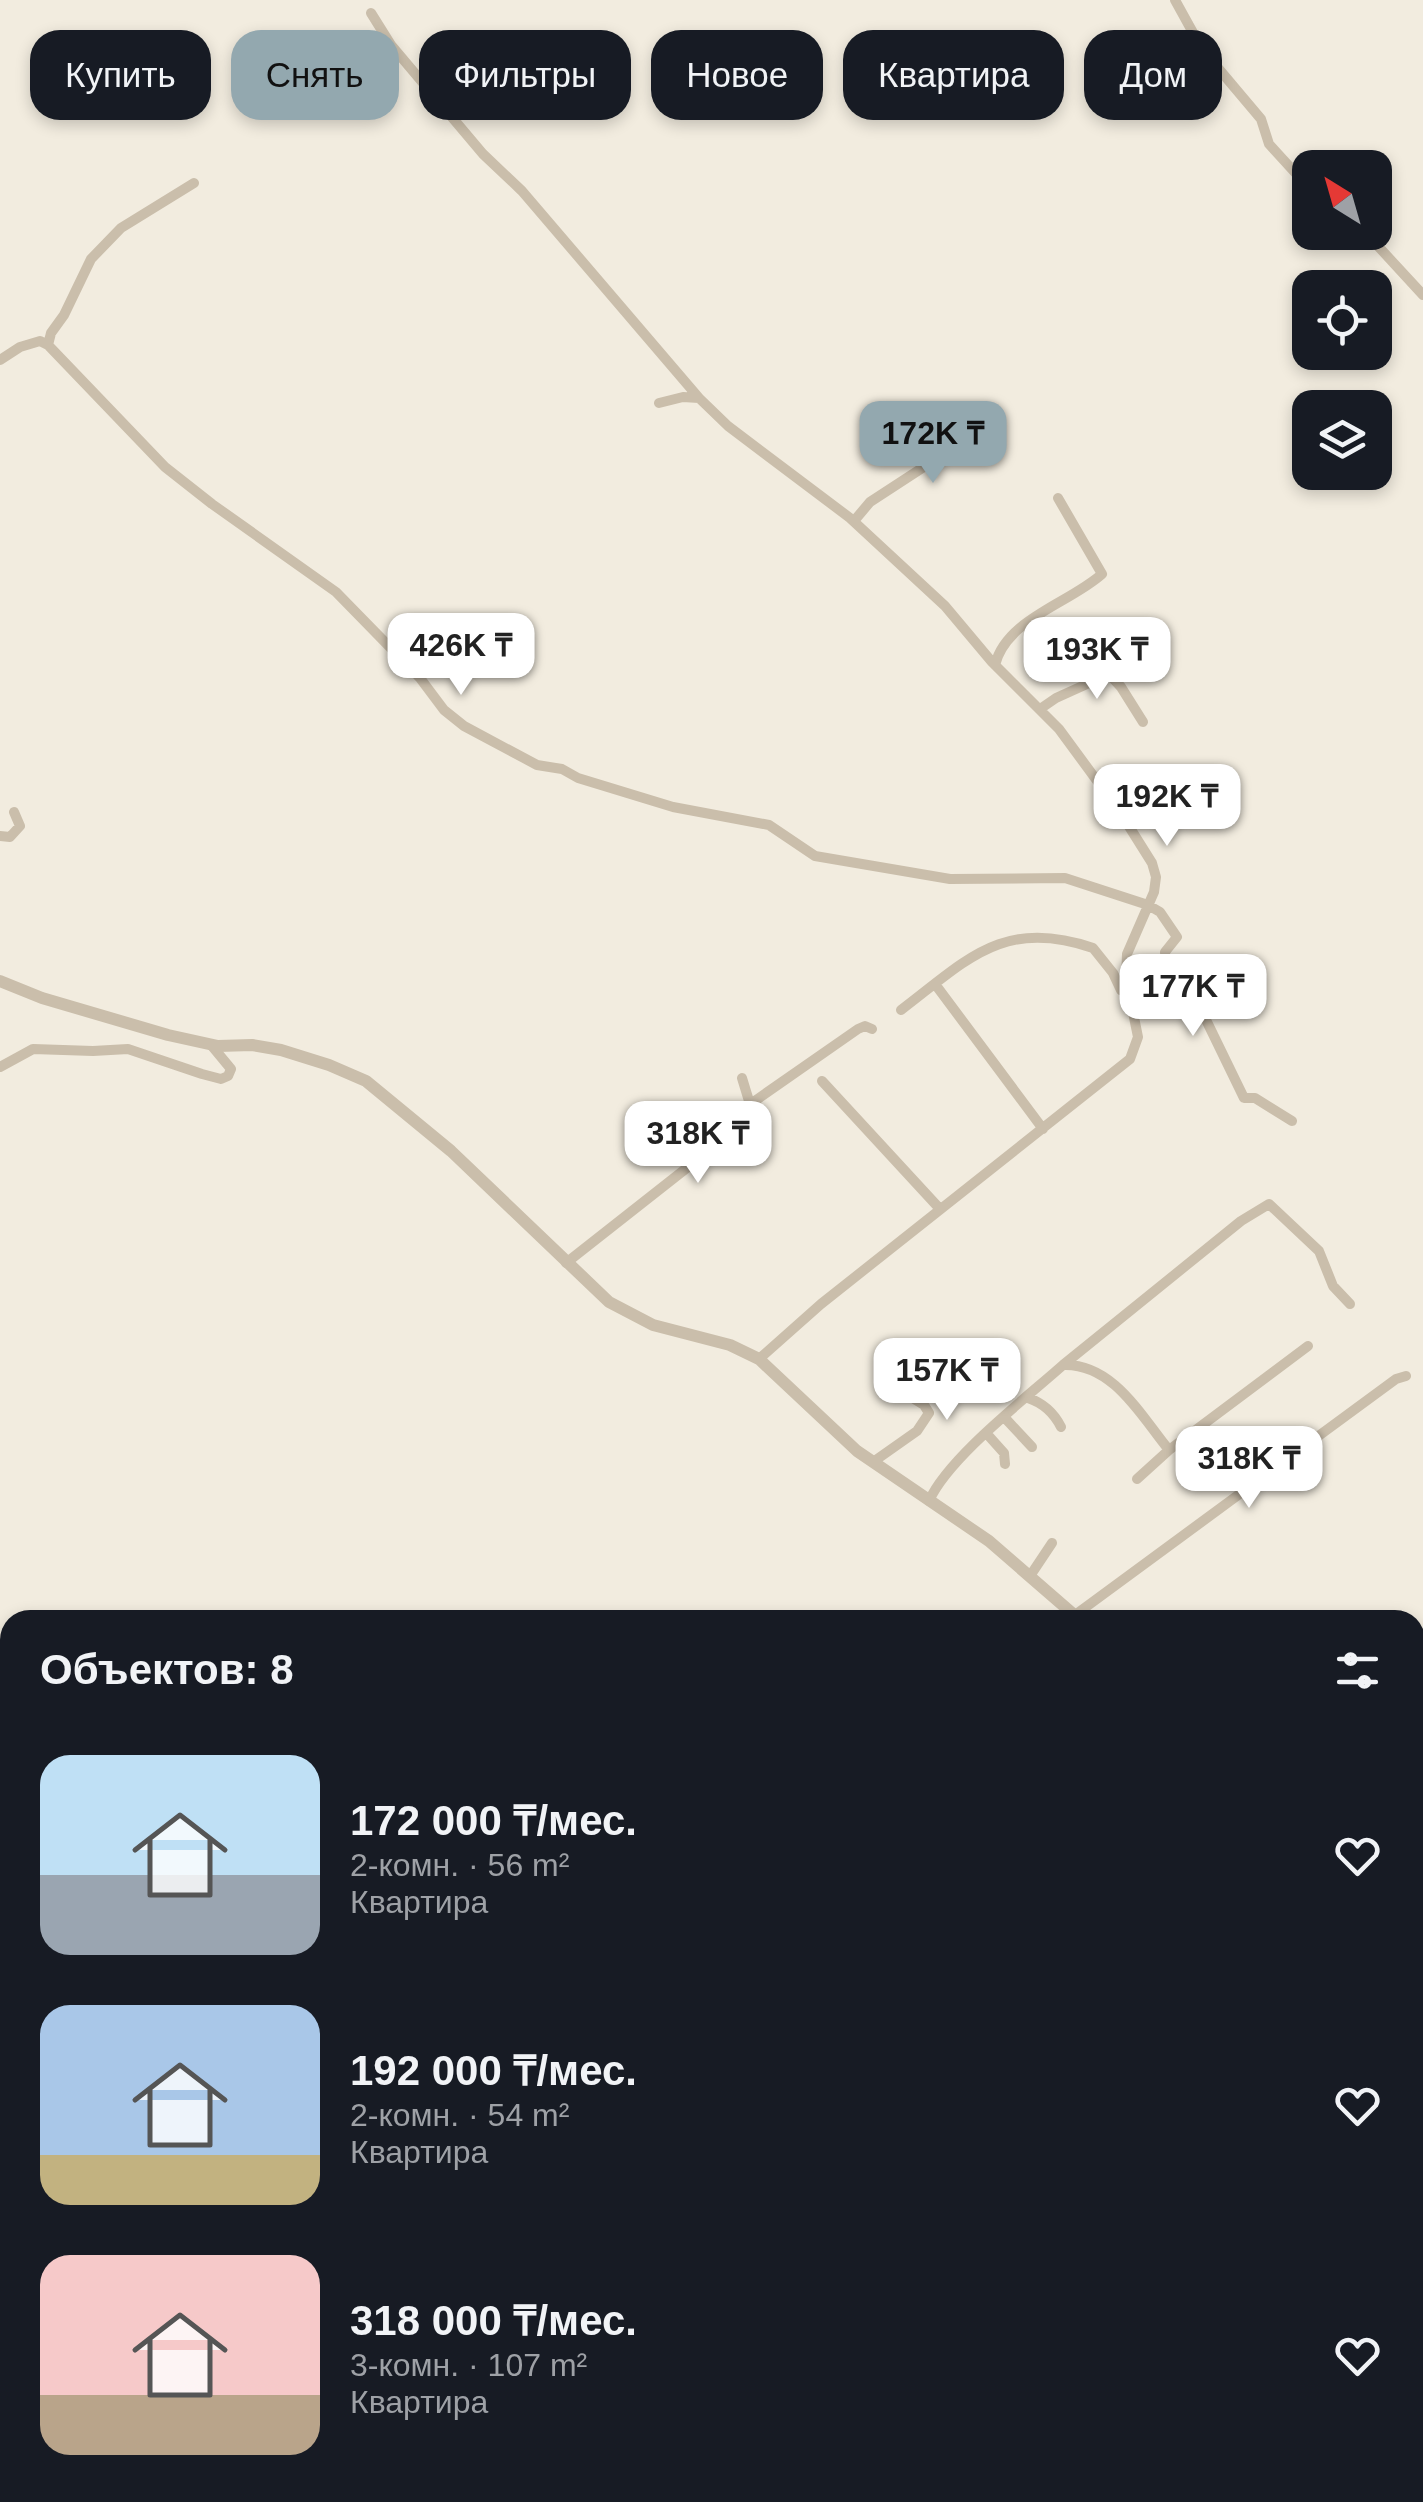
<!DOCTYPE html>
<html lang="ru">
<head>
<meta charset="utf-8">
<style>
	:root { --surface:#171b24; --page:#242831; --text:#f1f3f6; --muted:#9ea1a6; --accent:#93a8af }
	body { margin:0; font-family:Helvetica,sans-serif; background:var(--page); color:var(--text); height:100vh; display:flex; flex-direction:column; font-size:38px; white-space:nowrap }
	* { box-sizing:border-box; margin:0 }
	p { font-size:32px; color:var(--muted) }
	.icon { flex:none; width:55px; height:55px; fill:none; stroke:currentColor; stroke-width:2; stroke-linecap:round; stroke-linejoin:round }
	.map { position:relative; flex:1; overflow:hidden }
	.sheet { position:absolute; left:0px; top:1610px; width:1425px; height:892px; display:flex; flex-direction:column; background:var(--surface); border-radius:30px 30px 0 0; box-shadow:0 5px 15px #0003 }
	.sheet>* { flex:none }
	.top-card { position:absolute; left:30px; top:30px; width:1365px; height:90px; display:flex; gap:20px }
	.needle { width:65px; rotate:323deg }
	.tools { position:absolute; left:1292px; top:150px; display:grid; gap:20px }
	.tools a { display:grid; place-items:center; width:100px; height:100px; border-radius:20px; background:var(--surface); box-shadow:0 5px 15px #0003; font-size:50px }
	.price { position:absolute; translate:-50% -85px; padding:0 22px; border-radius:20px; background:#fff; color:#222; font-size:32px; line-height:65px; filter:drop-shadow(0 2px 5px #0008) }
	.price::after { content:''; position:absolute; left:50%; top:60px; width:30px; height:22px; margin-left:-15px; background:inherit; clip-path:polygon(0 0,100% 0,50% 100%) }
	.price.selected { background:var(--accent); color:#111 }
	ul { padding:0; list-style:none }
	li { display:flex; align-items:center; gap:30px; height:250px; padding:0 40px }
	li span { display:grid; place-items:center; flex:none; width:280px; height:200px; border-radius:30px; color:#555 }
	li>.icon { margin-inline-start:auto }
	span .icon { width:120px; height:120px; fill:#fffc; stroke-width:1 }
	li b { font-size:42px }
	h2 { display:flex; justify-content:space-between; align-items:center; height:120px; padding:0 40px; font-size:42px }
	.chip { padding:0 35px; border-radius:30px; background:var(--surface); box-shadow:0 5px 15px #0003; font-size:35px; line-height:90px }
	.chip.selected { background:var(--accent); color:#111 }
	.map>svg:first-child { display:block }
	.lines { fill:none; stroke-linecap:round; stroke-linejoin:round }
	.minor { stroke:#cabeab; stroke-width:10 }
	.tertiary { stroke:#cabeab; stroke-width:12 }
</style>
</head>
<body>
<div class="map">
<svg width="1423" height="2502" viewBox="0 0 1423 2502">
	<rect width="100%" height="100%" fill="#f2ecdf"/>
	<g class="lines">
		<path class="minor" d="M1175 0 1202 49 1261 119 1269 144 1310 189
			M371 13 391 45 483 154 522 191 699 398
			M194 183 121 228 91 259 64 315 51 333 48 345 165 467 212 504 336 592 420 678 444 710 464 726 537 765 562 769 578 778 673 807 769 825 815 856 950 879 1065 878 1148 905 1160 912 1177 937 1165 952 1166 964 1192 991 1244 1098H1255L1292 1121
			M1365 232 1423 295
			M0 360 20 347 40 341 48 345
			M659 403 683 397 699 398 728 426 850 518 945 606 992 662 1059 729 1120 812 1152 863 1156 877 1154 892 1127 954 1126 978 1138 1037 1130 1059 821 1304 759 1359
			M854 521 870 502 985 427
			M995 665C1006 619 1070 603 1102 574L1058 498
			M1040 709 1056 698 1109 674 1121 687 1143 722
			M0 836 10 837 20 826 14 812
			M935 984 1043 1129
			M901 1010C967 960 1003 917 1093 948L1113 973 1121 990H1129
			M0 1067 33 1049 93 1051 128 1049 202 1074 221 1079 228 1076 231 1069 212 1046
			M822 1081 940 1209
			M749 1105 858 1029 865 1026 872 1029
			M566 1263 749 1119V1101L742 1078
			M1063 1365 1241 1221 1269 1204 1319 1251 1333 1286 1350 1304
			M1028 1398C1043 1403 1054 1413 1061 1427
			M1005 1418 1032 1447
			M987 1434 1004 1453 1005 1464
			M1169 1450 1308 1346
			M873 1462 917 1431 929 1413 924 1405 885 1381
			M929 1501C948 1458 1026 1398 1063 1365 1113 1363 1141 1416 1169 1450L1137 1479
			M1030 1576 1052 1543
			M1075 1615 1396 1379 1406 1376
			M9 1836 10 1838
			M1415 1933 1423 1923
			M1415 2077 1423 2070
			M1415 2136 1423 2129
			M0 2267 10 2281
			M1415 2325 1423 2334
			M0 2361 10 2352
			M0 2378 10 2373
			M0 2411 10 2425
			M0 2432 10 2445
			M1415 2450 1423 2443
			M44 2492 51 2502
			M147 2492 153 2502
			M333 2492 339 2502
			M510 2492 518 2502
			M760 2492 767 2502
			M1363 2499 1370 2492
			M634 2502 646 2492"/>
		<path class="tertiary" d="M0 981 42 998 168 1035 218 1046 252 1045 281 1050 329 1065 366 1081 451 1151 609 1302 653 1325 730 1345 759 1359 857 1451 989 1541 1080 1620
			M1415 1947 1423 1955"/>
	</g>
</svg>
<div class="tools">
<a><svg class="needle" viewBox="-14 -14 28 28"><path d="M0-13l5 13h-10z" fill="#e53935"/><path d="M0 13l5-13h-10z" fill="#9ea1a6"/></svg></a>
<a><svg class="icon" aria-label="locate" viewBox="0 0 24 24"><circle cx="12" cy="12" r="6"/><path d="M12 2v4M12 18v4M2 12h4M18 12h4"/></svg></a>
<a><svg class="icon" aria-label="layers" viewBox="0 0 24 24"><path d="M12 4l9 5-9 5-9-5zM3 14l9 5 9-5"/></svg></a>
</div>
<b class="price selected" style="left:933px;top:486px">172K ₸</b>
<b class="price" style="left:461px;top:698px">426K ₸</b>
<b class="price" style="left:1097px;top:702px">193K ₸</b>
<b class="price" style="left:1167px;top:849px">192K ₸</b>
<b class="price" style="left:1193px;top:1039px">177K ₸</b>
<b class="price" style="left:698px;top:1186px">318K ₸</b>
<b class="price" style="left:947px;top:1423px">157K ₸</b>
<b class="price" style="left:1249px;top:1511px">318K ₸</b>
<div class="top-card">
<a class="chip">Купить</a>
<a class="chip selected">Снять</a>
<a class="chip">Фильтры</a>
<a class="chip">Новое</a>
<a class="chip">Квартира</a>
<a class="chip">Дом</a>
</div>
<section class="sheet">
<h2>Объектов: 8<svg class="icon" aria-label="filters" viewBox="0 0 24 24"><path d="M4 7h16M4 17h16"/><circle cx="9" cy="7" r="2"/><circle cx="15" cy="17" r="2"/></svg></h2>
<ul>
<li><span style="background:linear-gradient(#bfe0f5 60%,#9aa5b1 0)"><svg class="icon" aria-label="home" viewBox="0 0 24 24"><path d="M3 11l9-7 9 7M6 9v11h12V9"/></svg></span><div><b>172 000 ₸/мес.</b><p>2-комн. · 56 m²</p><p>Квартира</p></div><svg class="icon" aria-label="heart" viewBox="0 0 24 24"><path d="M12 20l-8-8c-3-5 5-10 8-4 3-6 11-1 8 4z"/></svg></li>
<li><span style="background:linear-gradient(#a9c7e8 75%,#c2b280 0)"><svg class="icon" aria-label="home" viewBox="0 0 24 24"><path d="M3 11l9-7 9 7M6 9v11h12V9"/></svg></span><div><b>192 000 ₸/мес.</b><p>2-комн. · 54 m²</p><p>Квартира</p></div><svg class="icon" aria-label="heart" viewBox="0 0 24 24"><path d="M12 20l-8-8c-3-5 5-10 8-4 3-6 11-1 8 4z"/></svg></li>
<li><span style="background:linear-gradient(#f6c9c9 70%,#b9a48a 0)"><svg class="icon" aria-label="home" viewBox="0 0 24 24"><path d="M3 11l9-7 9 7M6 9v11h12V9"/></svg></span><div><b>318 000 ₸/мес.</b><p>3-комн. · 107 m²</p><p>Квартира</p></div><svg class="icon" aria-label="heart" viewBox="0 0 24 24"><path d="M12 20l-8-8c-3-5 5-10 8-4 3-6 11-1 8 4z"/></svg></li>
</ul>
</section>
</div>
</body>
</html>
